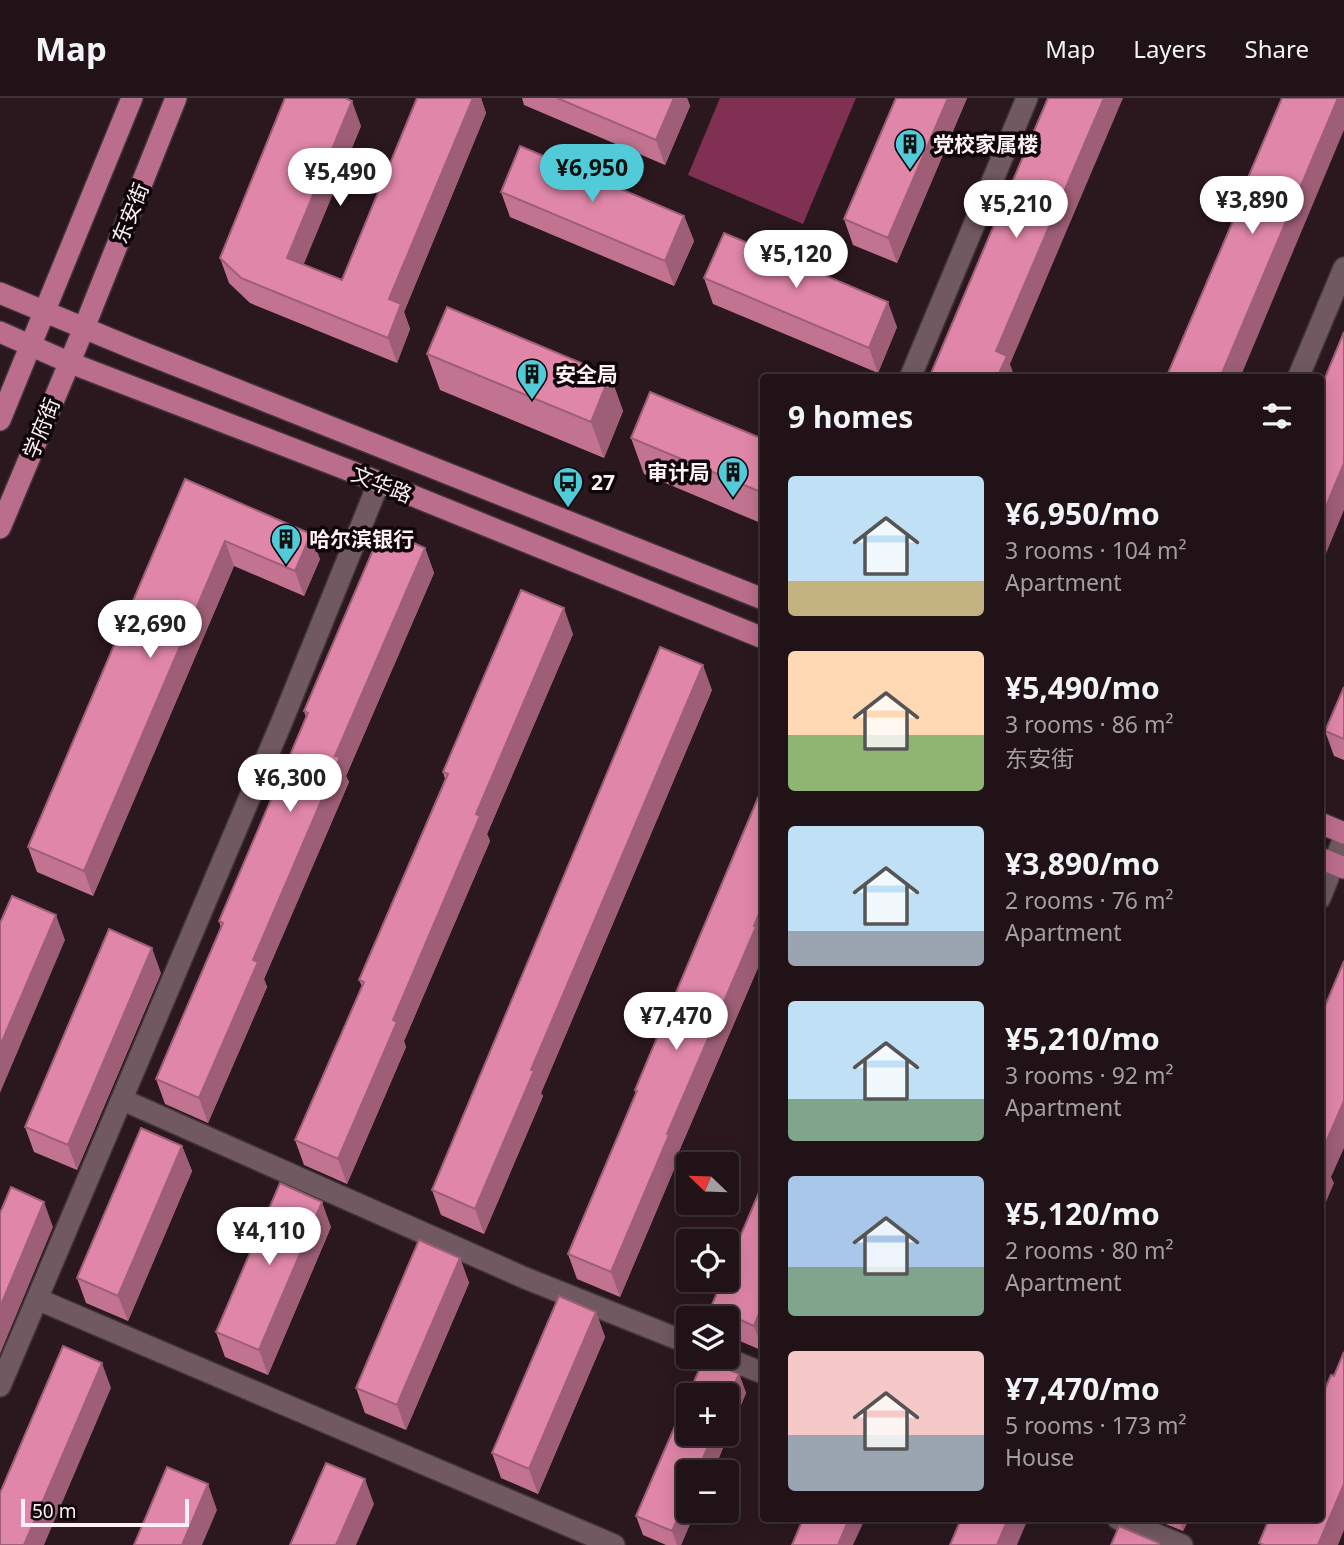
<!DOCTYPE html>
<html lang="en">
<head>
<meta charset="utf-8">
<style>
	:root { --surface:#201217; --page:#2d2024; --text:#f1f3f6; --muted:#a29ea1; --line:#3d3236; --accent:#52cbd9 }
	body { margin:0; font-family:"Noto Sans","Noto Sans SC",sans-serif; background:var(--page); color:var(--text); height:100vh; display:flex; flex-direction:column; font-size:26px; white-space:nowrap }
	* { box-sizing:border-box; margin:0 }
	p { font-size:23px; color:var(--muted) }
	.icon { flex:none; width:38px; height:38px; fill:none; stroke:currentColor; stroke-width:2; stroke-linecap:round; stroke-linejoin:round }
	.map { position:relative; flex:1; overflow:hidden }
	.panel { position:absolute; left:760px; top:276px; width:564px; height:1148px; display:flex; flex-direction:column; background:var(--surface); border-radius:7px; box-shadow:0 4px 18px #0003,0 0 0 2px var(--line) }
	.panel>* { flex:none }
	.needle { width:46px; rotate:293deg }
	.tools { position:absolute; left:676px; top:1054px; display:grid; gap:14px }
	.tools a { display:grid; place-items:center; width:63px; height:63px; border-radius:7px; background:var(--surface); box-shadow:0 4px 18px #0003,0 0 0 2px var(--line); font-size:35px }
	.scale { position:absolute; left:21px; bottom:18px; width:168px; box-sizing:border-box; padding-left:7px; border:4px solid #fef0f4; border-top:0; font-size:19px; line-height:24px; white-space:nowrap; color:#fef0f4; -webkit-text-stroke:5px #0e0609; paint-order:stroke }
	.price { position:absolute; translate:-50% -60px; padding:0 16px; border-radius:24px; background:#fff; color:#222; font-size:23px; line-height:46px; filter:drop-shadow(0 2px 4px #0008) }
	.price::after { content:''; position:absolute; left:50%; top:42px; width:21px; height:16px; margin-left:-10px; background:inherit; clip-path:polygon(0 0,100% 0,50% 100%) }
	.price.on { background:var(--accent); color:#111 }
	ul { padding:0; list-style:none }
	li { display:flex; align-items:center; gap:21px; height:175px; padding:0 28px }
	li span { display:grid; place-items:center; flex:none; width:196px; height:140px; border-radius:7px; color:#555 }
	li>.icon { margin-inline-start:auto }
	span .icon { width:84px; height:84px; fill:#fffc; stroke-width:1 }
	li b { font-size:30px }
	h2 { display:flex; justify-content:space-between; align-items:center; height:84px; padding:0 28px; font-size:30px }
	header { display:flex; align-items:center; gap:42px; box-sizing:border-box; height:98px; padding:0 35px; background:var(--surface); border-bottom:2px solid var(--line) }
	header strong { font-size:33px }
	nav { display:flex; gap:38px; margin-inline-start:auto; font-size:24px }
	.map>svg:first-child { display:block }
	.forest { fill:#803053 }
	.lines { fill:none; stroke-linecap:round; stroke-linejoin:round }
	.minor-casing { stroke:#413338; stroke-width:24 }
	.major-casing { stroke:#413338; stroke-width:24 }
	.minor { stroke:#705961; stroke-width:21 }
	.major { stroke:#bb6d8c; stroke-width:21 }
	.wall { fill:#c17390 }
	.shaded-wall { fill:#9d5e76 }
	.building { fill:#e086a8; stroke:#9d5e76; stroke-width:2 }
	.labels { text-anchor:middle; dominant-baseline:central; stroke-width:7; stroke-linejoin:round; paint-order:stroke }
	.poi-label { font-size:21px; font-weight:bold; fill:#fef0f4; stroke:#0e0609; text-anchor:start }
	.street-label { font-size:21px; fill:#fef0f4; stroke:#0e0609 }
</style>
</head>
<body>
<header>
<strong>Map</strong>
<nav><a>Map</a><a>Layers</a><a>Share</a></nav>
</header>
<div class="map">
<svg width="1344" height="1447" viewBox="0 0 1344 1447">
	<rect width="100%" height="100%" fill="#2b181f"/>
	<path class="forest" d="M720 0H856L803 126 688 77Z"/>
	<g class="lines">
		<g class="minor-casing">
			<path id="minor" d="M910 280 1027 0
				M1298 280 1344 170
				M1320 800 1344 740
				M123 1002 525 1180 688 1245
				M37 1201 283 621 379 384
				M720 1258 763 1275
				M0 1288 37 1201 614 1447
				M1118 1421 1182 1447"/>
		</g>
		<g class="major-casing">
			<path id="major" d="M0 195 132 250 763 501
				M0 234 68 264 379 384 763 540
				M0 322 132 0
				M0 430 84 230 176 0
				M1320 725 1344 735
				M1320 760 1344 770"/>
		</g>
		<use href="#minor" class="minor"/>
		<use href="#major" class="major"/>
	</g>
	<path class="wall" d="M417 0H481L486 15 404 214 410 231 397 265 250 205 229 185 220 160 361 28 303 167 342 182Z
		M522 0H687L690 8 665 67 524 7Z
		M896 0H967L897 165 853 147 844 121Z
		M501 94 684 118 694 143 674 188 510 119Z
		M704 180 897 229 878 275 713 206Z
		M427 256 610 277 623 313 604 360 440 292Z
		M631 340 763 341V426L644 376Z
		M185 381 320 461 304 498 234 468 93 798 37 774 28 749Z
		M425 450 434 475 346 678 349 684 264 881 267 889 208 1025 165 1006 156 981 221 830 219 823 306 619 304 613Z
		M573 536 487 736 490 743 404 943 406 949 347 1086 304 1067 295 1042 362 888 359 882 445 681 443 674Z
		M1344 589V662L1334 658 1325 633Z
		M712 592 541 995 543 998 484 1136 441 1117 432 1092Z
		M763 688V858L677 1058 678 1062 620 1199 577 1181 568 1156 636 996 635 992Z
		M161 875 77 1072 34 1054 25 1029Z
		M182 1048 192 1073 128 1223 86 1205 77 1180Z
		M763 1085V1253L726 1237V1220H714L711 1209Z
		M331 1129 268 1277 225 1259 216 1234Z
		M460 1160 469 1185 406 1332 365 1315 356 1290Z
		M596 1214 605 1239 538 1396 501 1380 492 1355Z
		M739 1276 746 1295 713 1374H688V1412H696L681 1447H666L643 1437 636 1418Z
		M1153 1421H1189L1183 1433Z"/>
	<path class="shaded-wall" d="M473 0H481L486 15 404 214 410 231 397 265 388 240 389 201Z
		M674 0H687L690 8 665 67 656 42Z
		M948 0H967L897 165 888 140Z
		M1104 0H1123L1010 266 1015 280H997L996 253Z
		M1338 0H1344V32L1240 280H1220Z
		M352 3 361 28 296 185 287 160Z
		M684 118 694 143 674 188 665 163Z
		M888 204 897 229 878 275 869 250Z
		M610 277 623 313 604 360 591 324Z
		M1344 365V412L1320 470V423Z
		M311 436 320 461 304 498 295 473Z
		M225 443 234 468 93 798 84 773Z
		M425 450 434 475 346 678 349 684 264 881 267 889 208 1025 199 1000 253 862 335 658Z
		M564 510 573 536 487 736 490 743 404 943 406 949 347 1086 338 1061 476 716Z
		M703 567 712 592 541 995 543 998 484 1136 475 1111 531 972Z
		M763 806V858L677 1058 678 1062 620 1199 611 1174 667 1036Z
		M56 817 65 842 0 995V948Z
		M152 850 161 875 77 1072 68 1047Z
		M1344 1003V1050L1331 1079 1334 1085 1320 1118V1058Z
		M182 1048 192 1073 128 1223 118 1198Z
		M44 1104 53 1129 0 1256V1209Z
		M322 1104 331 1129 268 1277 259 1252Z
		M460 1160 469 1185 406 1332 397 1307Z
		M763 1206V1253L754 1228Z
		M596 1214 605 1239 538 1396 529 1371Z
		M102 1265 111 1290 44 1447H24Z
		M739 1276 746 1295 713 1374H697L714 1335H726V1306Z
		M365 1381 374 1406 356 1447H336Z
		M208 1386 217 1412 202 1447H182Z
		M1344 1386V1432L1338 1447H1318Z
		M688 1397V1412H696L681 1447H677L672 1433Z
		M849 1421H865L853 1447H838Z
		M1008 1421H1028L1017 1447H997Z
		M1179 1421H1189L1183 1433Z"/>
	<path class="building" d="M285 0H345L352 3 287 160 342 182 417 0H473L389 201 401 206 388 240 241 180 220 160Z
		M557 0H674L656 42Z
		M896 0H948L888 140 844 121Z
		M1048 0H1104L996 253 1007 258 997 280H929Z
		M1282 0H1338L1220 280H1166L1236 116 1233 115Z
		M520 48 684 118 665 163 501 94Z
		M724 135 888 204 869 250 704 180Z
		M447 209 610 277 591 324 427 256Z
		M1344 234V365L1320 423V292Z
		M650 294 763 341V395L631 340Z
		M185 381 311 436 295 473 225 443 84 773 28 749Z
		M382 431 425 450 335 658 340 659 253 862 258 864 199 1000 156 981 223 825 219 823 308 615 304 613Z
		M521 492 564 510 476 716 480 718 393 922 397 924 338 1061 295 1042 364 884 359 882 448 676 443 674Z
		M660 549 703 567 531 972 534 973 475 1111 432 1092Z
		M1344 589V641L1325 633Z
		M763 688V806L754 828 756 829 667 1036 669 1037 611 1174 568 1156 637 993 635 992Z
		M12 798 56 817 0 948V825Z
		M109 831 152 850 68 1047 25 1029Z
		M1344 863V1003L1320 1058 1325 1060 1320 1072V920Z
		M141 1030 182 1048 118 1198 77 1180Z
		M280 1085 322 1104 259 1252 216 1234Z
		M763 1085V1206L754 1228 711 1209 723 1181H726V1172Z
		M11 1089 44 1104 0 1209V1115Z
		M419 1142 460 1160 397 1307 356 1290Z
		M559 1198 596 1214 529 1371 492 1355Z
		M63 1248 102 1265 24 1447H0V1395Z
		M1344 1254V1386L1318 1447H1264L1259 1445 1269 1421H1320V1303L1331 1277 1334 1278Z
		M704 1261 739 1276 726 1306V1297H688Z
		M688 1298V1335H714L697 1374H688V1397L672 1433 636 1418Z
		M326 1365 365 1381 336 1447H290Z
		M167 1369 208 1386 182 1447H134Z
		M803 1421H849L838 1447H792Z
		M961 1421H1008L997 1447H950Z
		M1119 1428 1159 1445V1447H1111Z"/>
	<defs>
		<g id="building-pin" transform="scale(1.575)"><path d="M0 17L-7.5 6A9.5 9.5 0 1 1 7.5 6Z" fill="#52cbd9" stroke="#0e0609"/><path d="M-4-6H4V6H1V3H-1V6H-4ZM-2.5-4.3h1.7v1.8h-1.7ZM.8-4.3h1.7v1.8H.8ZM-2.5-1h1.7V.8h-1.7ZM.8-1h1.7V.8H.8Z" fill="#111"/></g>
		<g id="bus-pin" transform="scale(1.575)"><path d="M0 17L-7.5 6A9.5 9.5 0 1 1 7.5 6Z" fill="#52cbd9" stroke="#0e0609"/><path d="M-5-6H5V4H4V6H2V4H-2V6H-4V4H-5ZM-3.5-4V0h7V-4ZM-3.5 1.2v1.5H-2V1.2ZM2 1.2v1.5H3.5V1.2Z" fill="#111"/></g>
	</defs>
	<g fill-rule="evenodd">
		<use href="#building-pin" x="910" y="46"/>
		<use href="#building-pin" x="532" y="276"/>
		<use href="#building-pin" x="733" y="374"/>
		<use href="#bus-pin" x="568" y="384"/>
		<use href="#building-pin" x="286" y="441"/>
	</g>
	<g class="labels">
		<g class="poi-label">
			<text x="933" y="46">党校家属楼</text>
			<text x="555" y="276">安全局</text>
			<text x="710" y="374" text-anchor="end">审计局</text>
			<text x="591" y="384">27</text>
			<text x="309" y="441">哈尔滨银行</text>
		</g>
		<g class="street-label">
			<text transform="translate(130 115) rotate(-68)">东安街</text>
			<text transform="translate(41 330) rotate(-68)">学府街</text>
			<text transform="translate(382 386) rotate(22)">文华路</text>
		</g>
	</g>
</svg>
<div class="tools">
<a><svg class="needle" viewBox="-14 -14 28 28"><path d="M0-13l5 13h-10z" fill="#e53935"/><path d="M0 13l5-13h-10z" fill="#a29ea1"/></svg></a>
<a><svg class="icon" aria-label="locate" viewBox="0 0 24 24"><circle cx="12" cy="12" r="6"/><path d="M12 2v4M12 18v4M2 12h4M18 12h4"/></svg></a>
<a><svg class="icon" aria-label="layers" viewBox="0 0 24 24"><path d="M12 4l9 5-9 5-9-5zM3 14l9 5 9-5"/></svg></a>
<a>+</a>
<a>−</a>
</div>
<div class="scale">50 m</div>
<b class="price on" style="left:592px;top:106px">¥6,950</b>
<b class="price" style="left:340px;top:110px">¥5,490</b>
<b class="price" style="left:1252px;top:138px">¥3,890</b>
<b class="price" style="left:1016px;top:142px">¥5,210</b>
<b class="price" style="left:796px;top:192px">¥5,120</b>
<b class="price" style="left:150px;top:562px">¥2,690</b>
<b class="price" style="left:290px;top:716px">¥6,300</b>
<b class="price" style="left:676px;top:954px">¥7,470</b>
<b class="price" style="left:269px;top:1169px">¥4,110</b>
<section class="panel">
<h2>9 homes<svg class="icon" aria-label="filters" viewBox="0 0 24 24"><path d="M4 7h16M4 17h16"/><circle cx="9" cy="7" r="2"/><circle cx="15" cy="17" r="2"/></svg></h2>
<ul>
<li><span style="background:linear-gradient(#bfe0f5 75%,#c2b280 0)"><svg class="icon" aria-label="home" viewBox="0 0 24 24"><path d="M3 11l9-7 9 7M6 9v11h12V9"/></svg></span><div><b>¥6,950/mo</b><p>3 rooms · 104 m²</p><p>Apartment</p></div></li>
<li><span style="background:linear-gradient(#ffd9b3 60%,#8fb573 0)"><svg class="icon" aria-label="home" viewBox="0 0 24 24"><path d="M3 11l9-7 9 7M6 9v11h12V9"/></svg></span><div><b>¥5,490/mo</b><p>3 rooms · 86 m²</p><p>东安街</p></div></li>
<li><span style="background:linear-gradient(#bfe0f5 75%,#9aa5b1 0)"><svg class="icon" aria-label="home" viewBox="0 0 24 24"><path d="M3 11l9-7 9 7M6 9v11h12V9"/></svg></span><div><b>¥3,890/mo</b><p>2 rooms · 76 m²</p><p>Apartment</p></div></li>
<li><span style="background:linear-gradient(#bfe0f5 70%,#7fa58c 0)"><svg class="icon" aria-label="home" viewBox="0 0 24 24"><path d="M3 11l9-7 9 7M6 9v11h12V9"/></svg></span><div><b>¥5,210/mo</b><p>3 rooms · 92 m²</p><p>Apartment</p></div></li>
<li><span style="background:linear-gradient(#a9c7e8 65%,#7fa58c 0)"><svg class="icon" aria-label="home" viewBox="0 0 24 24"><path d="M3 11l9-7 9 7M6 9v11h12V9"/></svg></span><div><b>¥5,120/mo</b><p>2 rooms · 80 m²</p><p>Apartment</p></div></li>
<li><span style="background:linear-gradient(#f6c9c9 60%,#9aa5b1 0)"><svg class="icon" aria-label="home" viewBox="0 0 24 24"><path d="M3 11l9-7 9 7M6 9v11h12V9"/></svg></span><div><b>¥7,470/mo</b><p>5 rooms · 173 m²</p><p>House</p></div></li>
</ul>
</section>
</div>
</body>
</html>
